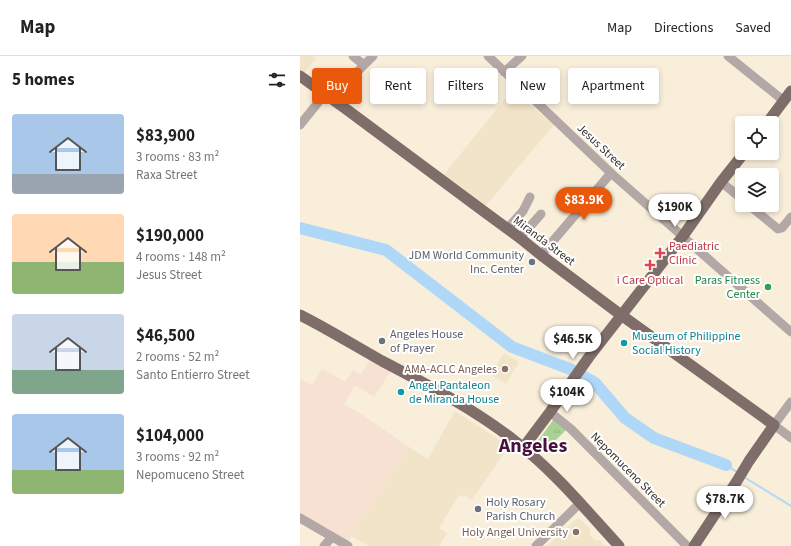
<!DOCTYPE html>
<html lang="en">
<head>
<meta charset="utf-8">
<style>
	:root { --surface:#fff; --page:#f6f6f6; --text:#222; --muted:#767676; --line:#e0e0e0; --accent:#ea580c }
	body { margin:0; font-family:"Source Sans 3",sans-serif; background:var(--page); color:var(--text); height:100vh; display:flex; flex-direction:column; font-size:15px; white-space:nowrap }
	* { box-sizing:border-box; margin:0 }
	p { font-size:13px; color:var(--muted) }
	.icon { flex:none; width:22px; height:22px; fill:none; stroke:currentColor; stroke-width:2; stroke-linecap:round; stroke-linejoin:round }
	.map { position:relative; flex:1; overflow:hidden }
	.details { display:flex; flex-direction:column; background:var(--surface); width:300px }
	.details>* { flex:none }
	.hud { position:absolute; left:12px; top:12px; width:380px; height:36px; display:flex; gap:8px }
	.buttons { position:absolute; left:435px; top:60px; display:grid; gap:8px }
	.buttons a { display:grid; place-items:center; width:44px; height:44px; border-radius:4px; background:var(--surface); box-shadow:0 2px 6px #0003; font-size:20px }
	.price { position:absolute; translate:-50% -34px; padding:0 9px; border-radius:14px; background:#fff; color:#222; font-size:13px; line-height:26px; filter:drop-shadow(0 1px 2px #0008) }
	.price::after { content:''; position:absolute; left:50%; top:24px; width:12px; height:9px; margin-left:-6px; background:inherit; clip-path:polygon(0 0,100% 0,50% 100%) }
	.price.current { background:var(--accent); color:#fff }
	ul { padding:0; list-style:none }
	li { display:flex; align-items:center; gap:12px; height:100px; padding:0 12px }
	li span { display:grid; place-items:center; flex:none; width:112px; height:80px; border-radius:4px; color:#555 }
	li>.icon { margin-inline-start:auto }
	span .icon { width:48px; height:48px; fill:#fffc; stroke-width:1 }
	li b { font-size:17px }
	h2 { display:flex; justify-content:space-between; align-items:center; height:48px; padding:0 12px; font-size:17px }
	.pill { padding:0 14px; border-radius:4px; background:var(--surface); box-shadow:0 2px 6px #0003; font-size:14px; line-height:36px }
	.pill.current { background:var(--accent); color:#fff }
	header { display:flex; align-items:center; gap:24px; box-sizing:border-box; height:56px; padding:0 20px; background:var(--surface); border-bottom:1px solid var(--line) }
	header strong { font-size:19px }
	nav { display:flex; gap:22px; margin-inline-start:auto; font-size:14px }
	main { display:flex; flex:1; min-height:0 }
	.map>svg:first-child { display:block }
	.commercial { fill:#f6e1d2 }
	.built { fill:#f1e4c9 }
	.park { fill:url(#park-tufts) }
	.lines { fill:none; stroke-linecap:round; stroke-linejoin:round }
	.stream { stroke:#afd8f8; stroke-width:2 }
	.river { stroke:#afd8f8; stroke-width:12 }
	.minor { stroke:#b3a8a6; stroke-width:9 }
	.major { stroke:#7f6d6a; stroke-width:11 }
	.health-dot { fill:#e0444e; stroke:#fff; stroke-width:1.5 }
	.worship-dot { fill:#6b7280; stroke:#fff; stroke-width:1.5 }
	.leisure-dot { fill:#2e9e5b; stroke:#fff; stroke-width:1.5 }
	.culture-dot { fill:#0f9aa8; stroke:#fff; stroke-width:1.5 }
	.education-dot { fill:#8d6e63; stroke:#fff; stroke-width:1.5 }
	.labels { text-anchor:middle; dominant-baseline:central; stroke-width:4; stroke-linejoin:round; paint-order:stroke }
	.street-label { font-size:12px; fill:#36322b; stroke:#fff }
	.health-label { font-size:12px; fill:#be3a42; stroke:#fff; text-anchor:start }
	.worship-label { font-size:12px; fill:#5b616d; stroke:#fff; text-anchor:start }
	.leisure-label { font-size:12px; fill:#27864d; stroke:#fff; text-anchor:end }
	.culture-label { font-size:12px; fill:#0d838f; stroke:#fff; text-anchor:start }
	.education-label { font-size:12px; fill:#785e54; stroke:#fff; text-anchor:end }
	.town-label { font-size:20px; font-weight:bold; fill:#47113d; stroke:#fff }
</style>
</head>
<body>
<header>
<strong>Map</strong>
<nav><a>Map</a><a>Directions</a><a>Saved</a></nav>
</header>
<main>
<section class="details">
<h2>5 homes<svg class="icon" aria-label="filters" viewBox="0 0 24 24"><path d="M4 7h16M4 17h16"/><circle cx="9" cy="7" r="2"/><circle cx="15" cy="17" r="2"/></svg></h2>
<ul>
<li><span style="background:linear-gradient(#a9c7e8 75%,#9aa5b1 0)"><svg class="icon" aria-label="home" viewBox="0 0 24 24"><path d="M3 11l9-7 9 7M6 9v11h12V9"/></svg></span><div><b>$83,900</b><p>3 rooms · 83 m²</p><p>Raxa Street</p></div></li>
<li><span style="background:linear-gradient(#ffd9b3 60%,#8fb573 0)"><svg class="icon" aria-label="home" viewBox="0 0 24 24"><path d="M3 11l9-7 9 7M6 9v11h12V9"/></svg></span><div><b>$190,000</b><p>4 rooms · 148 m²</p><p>Jesus Street</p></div></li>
<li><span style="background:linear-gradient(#c9d6e8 70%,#7fa58c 0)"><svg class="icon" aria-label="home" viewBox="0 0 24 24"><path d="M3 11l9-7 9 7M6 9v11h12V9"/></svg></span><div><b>$46,500</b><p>2 rooms · 52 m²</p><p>Santo Entierro Street</p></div></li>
<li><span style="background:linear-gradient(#a9c7e8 70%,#8fb573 0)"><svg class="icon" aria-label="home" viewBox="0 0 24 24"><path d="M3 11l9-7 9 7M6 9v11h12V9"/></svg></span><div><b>$104,000</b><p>3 rooms · 92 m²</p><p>Nepomuceno Street</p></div></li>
</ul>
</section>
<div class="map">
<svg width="491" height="490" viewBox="0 0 491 490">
	<defs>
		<pattern id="park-tufts" width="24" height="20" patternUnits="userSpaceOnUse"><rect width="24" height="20" fill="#abd094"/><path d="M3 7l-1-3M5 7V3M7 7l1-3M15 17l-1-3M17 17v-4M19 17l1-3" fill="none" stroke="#94b380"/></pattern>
	</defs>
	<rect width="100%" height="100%" fill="#f8eeda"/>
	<path class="commercial" d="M71 301 92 313 74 341 55 329 44 348 64 360 109 391 51 480 48 488 0 459V323L12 329 22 313 45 326 53 314 61 319Z"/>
	<path class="built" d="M0 0H13L16 2 3 19 0 16Z
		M212 34 254 69 182 154 142 121Z
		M204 297 219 306 206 328 191 319Z
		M155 355 209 390 172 444 165 439 163 441 159 439 139 472 147 477 139 490H69L51 480 109 391 128 403Z
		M278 462 281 464 290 473V479L295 484H300L305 490H247L276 463Z"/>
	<path class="park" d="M254 363 266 374 245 395 237 386Z"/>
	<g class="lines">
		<path class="stream" d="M426 409 437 416
			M444 421 491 450"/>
		<path class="river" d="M0 172 86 194 212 291 270 313 295 327 325 362 354 382 426 409"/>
		<path class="minor" d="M53 0 64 9
			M188 0 311 117 491 276
			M428 0 484 45
			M204 16 222 0
			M31 42 73 0
			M0 69 25 38
			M421 126 442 143
			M449 149 478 173 482 172 491 161
			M207 173 223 155 230 141
			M220 182 241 158
			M241 199 311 117
			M491 346 474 369 491 382
			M250 356 271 373 387 490
			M0 462 48 490
			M24 490 32 481
			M236 490 280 447"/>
		<path class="major" d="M0 20 46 53 186 157 220 182 241 199 317 256 474 369 449 405 437 425 394 490
			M467 67 491 35
			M0 259C28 273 55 290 82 305 128 329 174 353 215 385 254 415 286 454 319 490
			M223 392 250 356 289 301 383 180 421 126 444 97"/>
	</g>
	<g class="health-dot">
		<path d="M358 191h4v4h4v4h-4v4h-4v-4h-4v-4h4z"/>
		<path d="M348 203h4v4h4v4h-4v4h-4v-4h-4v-4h4z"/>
	</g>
	<g class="worship-dot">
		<circle cx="232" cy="206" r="4"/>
		<circle cx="82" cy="285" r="4"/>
		<circle cx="178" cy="453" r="4"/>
	</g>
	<circle class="leisure-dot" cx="468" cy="231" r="4"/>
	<g class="culture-dot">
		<circle cx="324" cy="287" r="4"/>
		<circle cx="101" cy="336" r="4"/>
	</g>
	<g class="education-dot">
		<circle cx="205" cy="313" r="4"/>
		<circle cx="276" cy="476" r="4"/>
	</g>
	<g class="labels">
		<g class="street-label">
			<text transform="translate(301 91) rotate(43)">Jesus Street</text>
			<text transform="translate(244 185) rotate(37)">Miranda Street</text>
			<text transform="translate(328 414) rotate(45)">Nepomuceno Street</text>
		</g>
		<g class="health-label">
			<text x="369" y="190">Paediatric<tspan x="369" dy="14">Clinic</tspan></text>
			<text x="350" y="224" text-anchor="middle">i Care Optical</text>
		</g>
		<g class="worship-label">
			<text x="224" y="199" text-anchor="end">JDM World Community<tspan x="224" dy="14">Inc. Center</tspan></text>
			<text x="90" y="278">Angeles House<tspan x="90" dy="14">of Prayer</tspan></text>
			<text x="186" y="446">Holy Rosary<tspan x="186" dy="14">Parish Church</tspan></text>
		</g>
		<g class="leisure-label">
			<text x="460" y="224">Paras Fitness<tspan x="460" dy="14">Center</tspan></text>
		</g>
		<g class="culture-label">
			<text x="332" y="280">Museum of Philippine<tspan x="332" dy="14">Social History</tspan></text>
			<text x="109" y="329">Angel Pantaleon<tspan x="109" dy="14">de Miranda House</tspan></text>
		</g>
		<g class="education-label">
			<text x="197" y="313">AMA-ACLC Angeles</text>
			<text x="268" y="476">Holy Angel University</text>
		</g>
		<g class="town-label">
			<text x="233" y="390">Angeles</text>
		</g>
	</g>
</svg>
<div class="buttons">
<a><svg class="icon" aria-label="locate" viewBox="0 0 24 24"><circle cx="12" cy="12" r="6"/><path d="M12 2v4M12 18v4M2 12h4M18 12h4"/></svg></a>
<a><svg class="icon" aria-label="layers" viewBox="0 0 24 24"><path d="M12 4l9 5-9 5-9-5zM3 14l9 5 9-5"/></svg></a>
</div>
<b class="price current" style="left:284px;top:165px">$83.9K</b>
<b class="price" style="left:375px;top:172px">$190K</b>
<b class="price" style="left:273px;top:304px">$46.5K</b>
<b class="price" style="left:267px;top:357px">$104K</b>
<b class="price" style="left:425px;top:464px">$78.7K</b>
<div class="hud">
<a class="pill current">Buy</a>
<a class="pill">Rent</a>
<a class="pill">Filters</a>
<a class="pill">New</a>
<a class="pill">Apartment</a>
</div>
</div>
</main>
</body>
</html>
